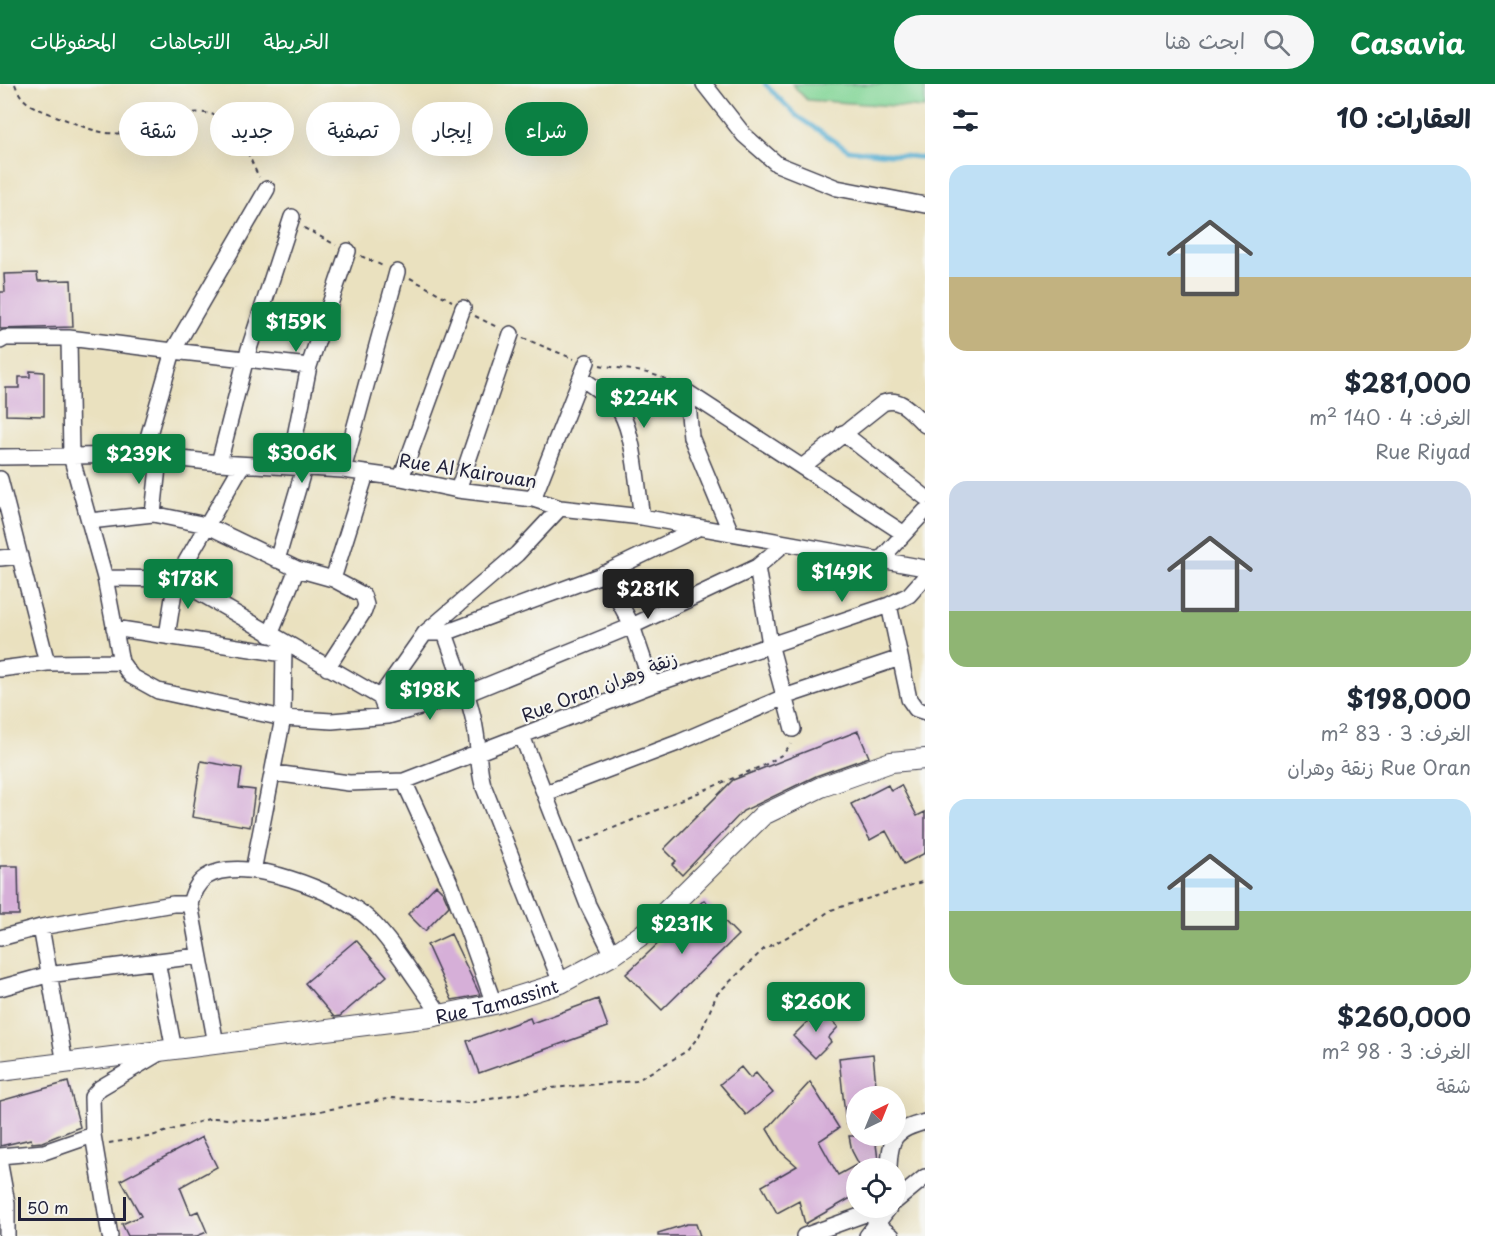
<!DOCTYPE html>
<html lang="ar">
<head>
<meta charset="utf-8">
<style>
	:root { --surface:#fff; --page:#f6f6f7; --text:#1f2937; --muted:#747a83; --accent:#0b8043 }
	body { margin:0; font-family:"Playpen Sans","Playpen Sans Arabic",sans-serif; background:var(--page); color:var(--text); direction:rtl; height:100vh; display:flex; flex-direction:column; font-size:22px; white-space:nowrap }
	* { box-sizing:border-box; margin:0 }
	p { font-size:20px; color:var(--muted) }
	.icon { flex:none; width:33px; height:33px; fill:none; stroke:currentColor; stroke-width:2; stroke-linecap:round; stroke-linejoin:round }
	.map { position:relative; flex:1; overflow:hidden; direction:ltr }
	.side { display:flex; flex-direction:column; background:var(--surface); width:570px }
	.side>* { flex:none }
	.banner { position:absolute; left:18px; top:18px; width:570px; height:54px; direction:rtl; display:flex; gap:12px }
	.needle { width:39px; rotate:43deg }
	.controls { position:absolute; left:846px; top:1002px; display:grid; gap:12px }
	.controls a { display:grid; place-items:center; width:60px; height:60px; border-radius:50%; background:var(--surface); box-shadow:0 6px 24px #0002; font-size:30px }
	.scale { position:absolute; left:18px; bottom:15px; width:108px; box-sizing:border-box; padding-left:6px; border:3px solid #22223b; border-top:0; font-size:16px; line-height:21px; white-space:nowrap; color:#22223b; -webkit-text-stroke:4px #f6f6f2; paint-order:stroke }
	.price { position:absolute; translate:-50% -51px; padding:0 14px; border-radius:6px; background:var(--accent); color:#fff; font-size:20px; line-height:39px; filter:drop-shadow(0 2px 3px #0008) }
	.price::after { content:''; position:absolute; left:50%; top:36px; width:18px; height:14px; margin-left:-9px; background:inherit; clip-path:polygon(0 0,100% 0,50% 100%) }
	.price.current { background:#222; color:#fff }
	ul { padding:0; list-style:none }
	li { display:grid; align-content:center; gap:12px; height:318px; padding:0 24px }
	li span { display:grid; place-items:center; height:186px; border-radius:18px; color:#555 }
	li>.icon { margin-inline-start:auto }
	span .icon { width:108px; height:108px; fill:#fffc; stroke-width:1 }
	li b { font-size:26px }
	h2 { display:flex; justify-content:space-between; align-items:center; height:72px; padding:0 24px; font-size:26px }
	.chip { padding:0 21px; border-radius:27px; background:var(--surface); box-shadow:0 6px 24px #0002; font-size:21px; line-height:54px }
	.chip.current { background:var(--accent); color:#fff }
	header { display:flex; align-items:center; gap:36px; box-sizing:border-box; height:84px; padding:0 30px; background:var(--accent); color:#fff }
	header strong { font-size:28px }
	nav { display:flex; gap:33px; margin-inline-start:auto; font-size:21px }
	.search { width:420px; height:54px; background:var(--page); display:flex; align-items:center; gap:15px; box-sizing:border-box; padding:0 21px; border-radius:33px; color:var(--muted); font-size:22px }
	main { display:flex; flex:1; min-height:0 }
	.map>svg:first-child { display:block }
	.green { fill:#84d698; stroke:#537c6a; stroke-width:1.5 }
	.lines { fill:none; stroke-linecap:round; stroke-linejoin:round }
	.stream { stroke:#54aed2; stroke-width:4.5 }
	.building { fill:#d6afd8 }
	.minor-casing { stroke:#403f4f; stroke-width:18 }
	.major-casing { stroke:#403f4f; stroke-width:22 }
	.path { stroke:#403f4f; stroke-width:2; stroke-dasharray:4.5 4.5; stroke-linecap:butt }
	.minor { stroke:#fff; stroke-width:15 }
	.major { stroke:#fff; stroke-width:20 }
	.labels { text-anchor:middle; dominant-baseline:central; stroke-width:4.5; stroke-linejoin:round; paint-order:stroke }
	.street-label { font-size:18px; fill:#22223b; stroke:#f6f6f2 }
</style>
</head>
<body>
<header>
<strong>Casavia</strong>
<div class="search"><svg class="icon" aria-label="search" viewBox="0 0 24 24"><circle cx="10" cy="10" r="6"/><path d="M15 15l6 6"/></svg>ابحث هنا</div>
<nav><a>الخريطة</a><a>الاتجاهات</a><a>المحفوظات</a></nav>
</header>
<main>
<section class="side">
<h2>العقارات: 10<svg class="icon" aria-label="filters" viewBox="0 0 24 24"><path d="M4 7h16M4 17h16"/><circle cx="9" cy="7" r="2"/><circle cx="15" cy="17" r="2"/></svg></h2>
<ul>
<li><span style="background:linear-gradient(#bfe0f5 60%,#c2b280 0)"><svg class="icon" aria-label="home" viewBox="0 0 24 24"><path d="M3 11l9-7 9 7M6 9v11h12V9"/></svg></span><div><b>$281,000</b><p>الغرف: 4 · 140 m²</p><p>Rue Riyad</p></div></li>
<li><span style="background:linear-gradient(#c9d6e8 70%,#8fb573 0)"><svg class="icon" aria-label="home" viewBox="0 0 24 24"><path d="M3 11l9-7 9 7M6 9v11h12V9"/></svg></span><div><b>$198,000</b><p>الغرف: 3 · 83 m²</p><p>Rue Oran زنقة وهران</p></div></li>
<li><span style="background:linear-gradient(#bfe0f5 60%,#8fb573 0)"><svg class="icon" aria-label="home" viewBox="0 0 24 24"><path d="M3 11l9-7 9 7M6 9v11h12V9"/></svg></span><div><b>$260,000</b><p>الغرف: 3 · 98 m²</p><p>شقة</p></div></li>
</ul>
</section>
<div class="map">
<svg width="925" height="1152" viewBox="0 0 925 1152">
	<rect width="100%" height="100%" fill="#f6f6f2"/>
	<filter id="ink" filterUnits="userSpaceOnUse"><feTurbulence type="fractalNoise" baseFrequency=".0167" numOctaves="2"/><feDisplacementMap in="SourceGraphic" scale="12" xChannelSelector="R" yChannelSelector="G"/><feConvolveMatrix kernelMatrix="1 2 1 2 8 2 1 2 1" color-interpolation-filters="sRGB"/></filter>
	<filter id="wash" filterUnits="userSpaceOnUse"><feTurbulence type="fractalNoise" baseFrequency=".008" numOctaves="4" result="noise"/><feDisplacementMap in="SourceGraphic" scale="24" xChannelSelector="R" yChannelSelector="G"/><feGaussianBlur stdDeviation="1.35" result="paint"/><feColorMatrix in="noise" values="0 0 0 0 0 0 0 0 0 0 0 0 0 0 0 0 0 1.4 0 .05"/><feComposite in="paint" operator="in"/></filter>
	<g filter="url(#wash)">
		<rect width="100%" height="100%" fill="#eae1bf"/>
		<path class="green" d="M792 0H925V24L807 16Z"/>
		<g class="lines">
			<path class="stream" d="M765 0 797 32 848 66 925 74"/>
		</g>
		<g id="blocks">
			<path class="building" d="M37 189 38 197 71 196 73 243 0 245V208H5L4 190Z
				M30 287 44 288V332L6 331V304H19V293H30Z
				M858 647 869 673 816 692 743 727 682 791 672 781 676 777 664 765 733 696Z
				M201 677 242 684 239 704 255 706 250 743 192 733Z
				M888 701 891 707 901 701 917 732 925 728V769L904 780 886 747 870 756 851 720Z
				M0 782H18L19 831H0Z
				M436 801 443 808 449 822 425 847 408 830Z
				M704 816 738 851 662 926 626 890Z
				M451 850 480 911 452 916 427 861Z
				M356 856 387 892 340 932 334 933 305 899Z
				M598 915 608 943 479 989 467 957 530 934 532 939Z
				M820 925 838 943 828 954 831 958 815 974 793 952Z
				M873 970 877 1012H856V1034L846 1040 839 974Z
				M741 983 750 994 756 989 773 1009 746 1031 720 1000Z
				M68 998 80 1043 42 1058 32 1059 31 1055 0 1062V1017Z
				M810 998 839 1044 819 1057 838 1091 856 1081V1111L805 1140 799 1117 777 1129 762 1102 797 1082 781 1068 767 1045Z
				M849 1052H875L879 1084H861L852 1067Z
				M202 1053 217 1083 180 1103 191 1130 198 1127 207 1148 197 1152H128L122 1140 141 1132 121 1096Z
				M687 1140H696L700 1152H658V1149Z"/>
		</g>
	</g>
	<g filter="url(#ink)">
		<use href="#blocks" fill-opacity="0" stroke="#403f4f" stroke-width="1.5"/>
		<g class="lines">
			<g class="minor-casing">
				<path id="minor" d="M704 0 744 51 777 80 837 104 925 121
					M267 105 173 267 309 282
					M69 254 71 372 105 494 121 578 131 592 158 607 283 634 332 637 388 632 466 610 632 542 757 483 784 460
					M0 257 5 254H69L173 267 143 371
					M581 294C595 304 610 313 620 327 635 352 637 404 642 433
					M687 308 903 449
					M687 308 691 353 731 449
					M843 349 925 413
					M0 373 143 371 219 379 343 386 401 394 458 406 533 415 560 424 642 433 925 484
					M219 379 246 274 292 133
					M289 383 309 282 348 167
					M802 383 883 319C901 312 912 329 925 341
					M343 386 397 188
					M401 394 463 224
					M0 395 47 579
					M458 406 511 250
					M533 415 587 278
					M153 430 159 374
					M90 437 153 430 206 441 297 485 333 495 363 511 366 521 364 527 327 584
					M0 474 20 472
					M881 475 925 427
					M277 476 304 384
					M757 483 770 560 793 645
					M604 489 632 542 652 601
					M105 494 176 495 380 613 388 632
					M333 495 366 390
					M889 521 909 615 916 625 925 628
					M114 544 284 570
					M425 549H445L599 492 696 445
					M445 549C456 582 471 615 476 649 479 667 478 683 483 701L561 899
					M270 551 297 485
					M167 552 176 495 242 381
					M0 585 47 579 121 578
					M380 613 425 549 517 470 560 424
					M522 652 588 821 613 871
					M274 689 349 699 404 697 652 601 889 521 909 511 925 493
					M404 697 452 803 494 920
					M546 709 680 658 784 613 900 574
					M253 787 283 634 284 560
					M41 843 65 980
					M0 854 41 843 173 820H190
					M157 877 174 966
					M0 904 47 891 198 872
					M216 960 190 820C193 809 196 800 206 793 243 769 340 808 369 835 394 859 419 902 441 931
					M0 1072 44 1068 93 1051
					M0 1081 7 1119V1152
					M889 1084C890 1054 894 1046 925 1038
					M896 1117 925 1093
					M875 1139 892 1152
					M110 1152 93 1051 92 1013 100 1004 161 968
					M804 1152 882 1124
					M867 1152 889 1124"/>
			</g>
			<g class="major-casing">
				<g id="major">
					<path id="s1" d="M0 987 430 933 494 920 561 899 613 871 643 850 763 731 821 703 891 678 925 675"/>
				</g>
			</g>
			<path class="path" d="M15 0C22 21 36 24 56 32 76 39 99 52 122 49 153 46 188 18 219 33 241 43 248 73 259 93
				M304 144 336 161
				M361 172 383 182
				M410 194 452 217
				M475 232 499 244
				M523 254 574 275
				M600 281C625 286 652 286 675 300
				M580 758 767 680 783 670 791 660
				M109 1059 148 1053 212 1034 264 1037 393 1014 468 1019 551 1004 636 997 687 967 699 952 717 910 764 865 808 842 831 826 925 797"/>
			<use href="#minor" class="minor"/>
			<use href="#major" class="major"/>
		</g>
	</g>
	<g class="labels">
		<g class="street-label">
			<text transform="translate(468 386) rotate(9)">Rue Al Kairouan</text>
			<text transform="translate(599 602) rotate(-21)">Rue Oran زنقة وهران</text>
			<text stroke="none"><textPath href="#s1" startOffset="502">Rue Tamassint</textPath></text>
		</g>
	</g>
</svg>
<div class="controls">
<a><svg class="needle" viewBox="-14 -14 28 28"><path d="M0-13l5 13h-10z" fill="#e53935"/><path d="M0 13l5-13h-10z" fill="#747a83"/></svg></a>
<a><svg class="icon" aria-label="locate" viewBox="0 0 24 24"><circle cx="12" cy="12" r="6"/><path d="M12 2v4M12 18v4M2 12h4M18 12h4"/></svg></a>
</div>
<div class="scale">50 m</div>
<b class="price" style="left:296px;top:269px">$159K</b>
<b class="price" style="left:644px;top:345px">$224K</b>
<b class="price" style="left:302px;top:400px">$306K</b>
<b class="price" style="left:139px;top:401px">$239K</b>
<b class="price" style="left:842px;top:519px">$149K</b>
<b class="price" style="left:188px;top:526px">$178K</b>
<b class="price current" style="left:648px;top:536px">$281K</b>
<b class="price" style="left:430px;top:637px">$198K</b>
<b class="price" style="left:682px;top:871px">$231K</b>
<b class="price" style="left:816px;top:949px">$260K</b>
<div class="banner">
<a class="chip current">شراء</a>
<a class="chip">إيجار</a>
<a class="chip">تصفية</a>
<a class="chip">جديد</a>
<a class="chip">شقة</a>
</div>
</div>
</main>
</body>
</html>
